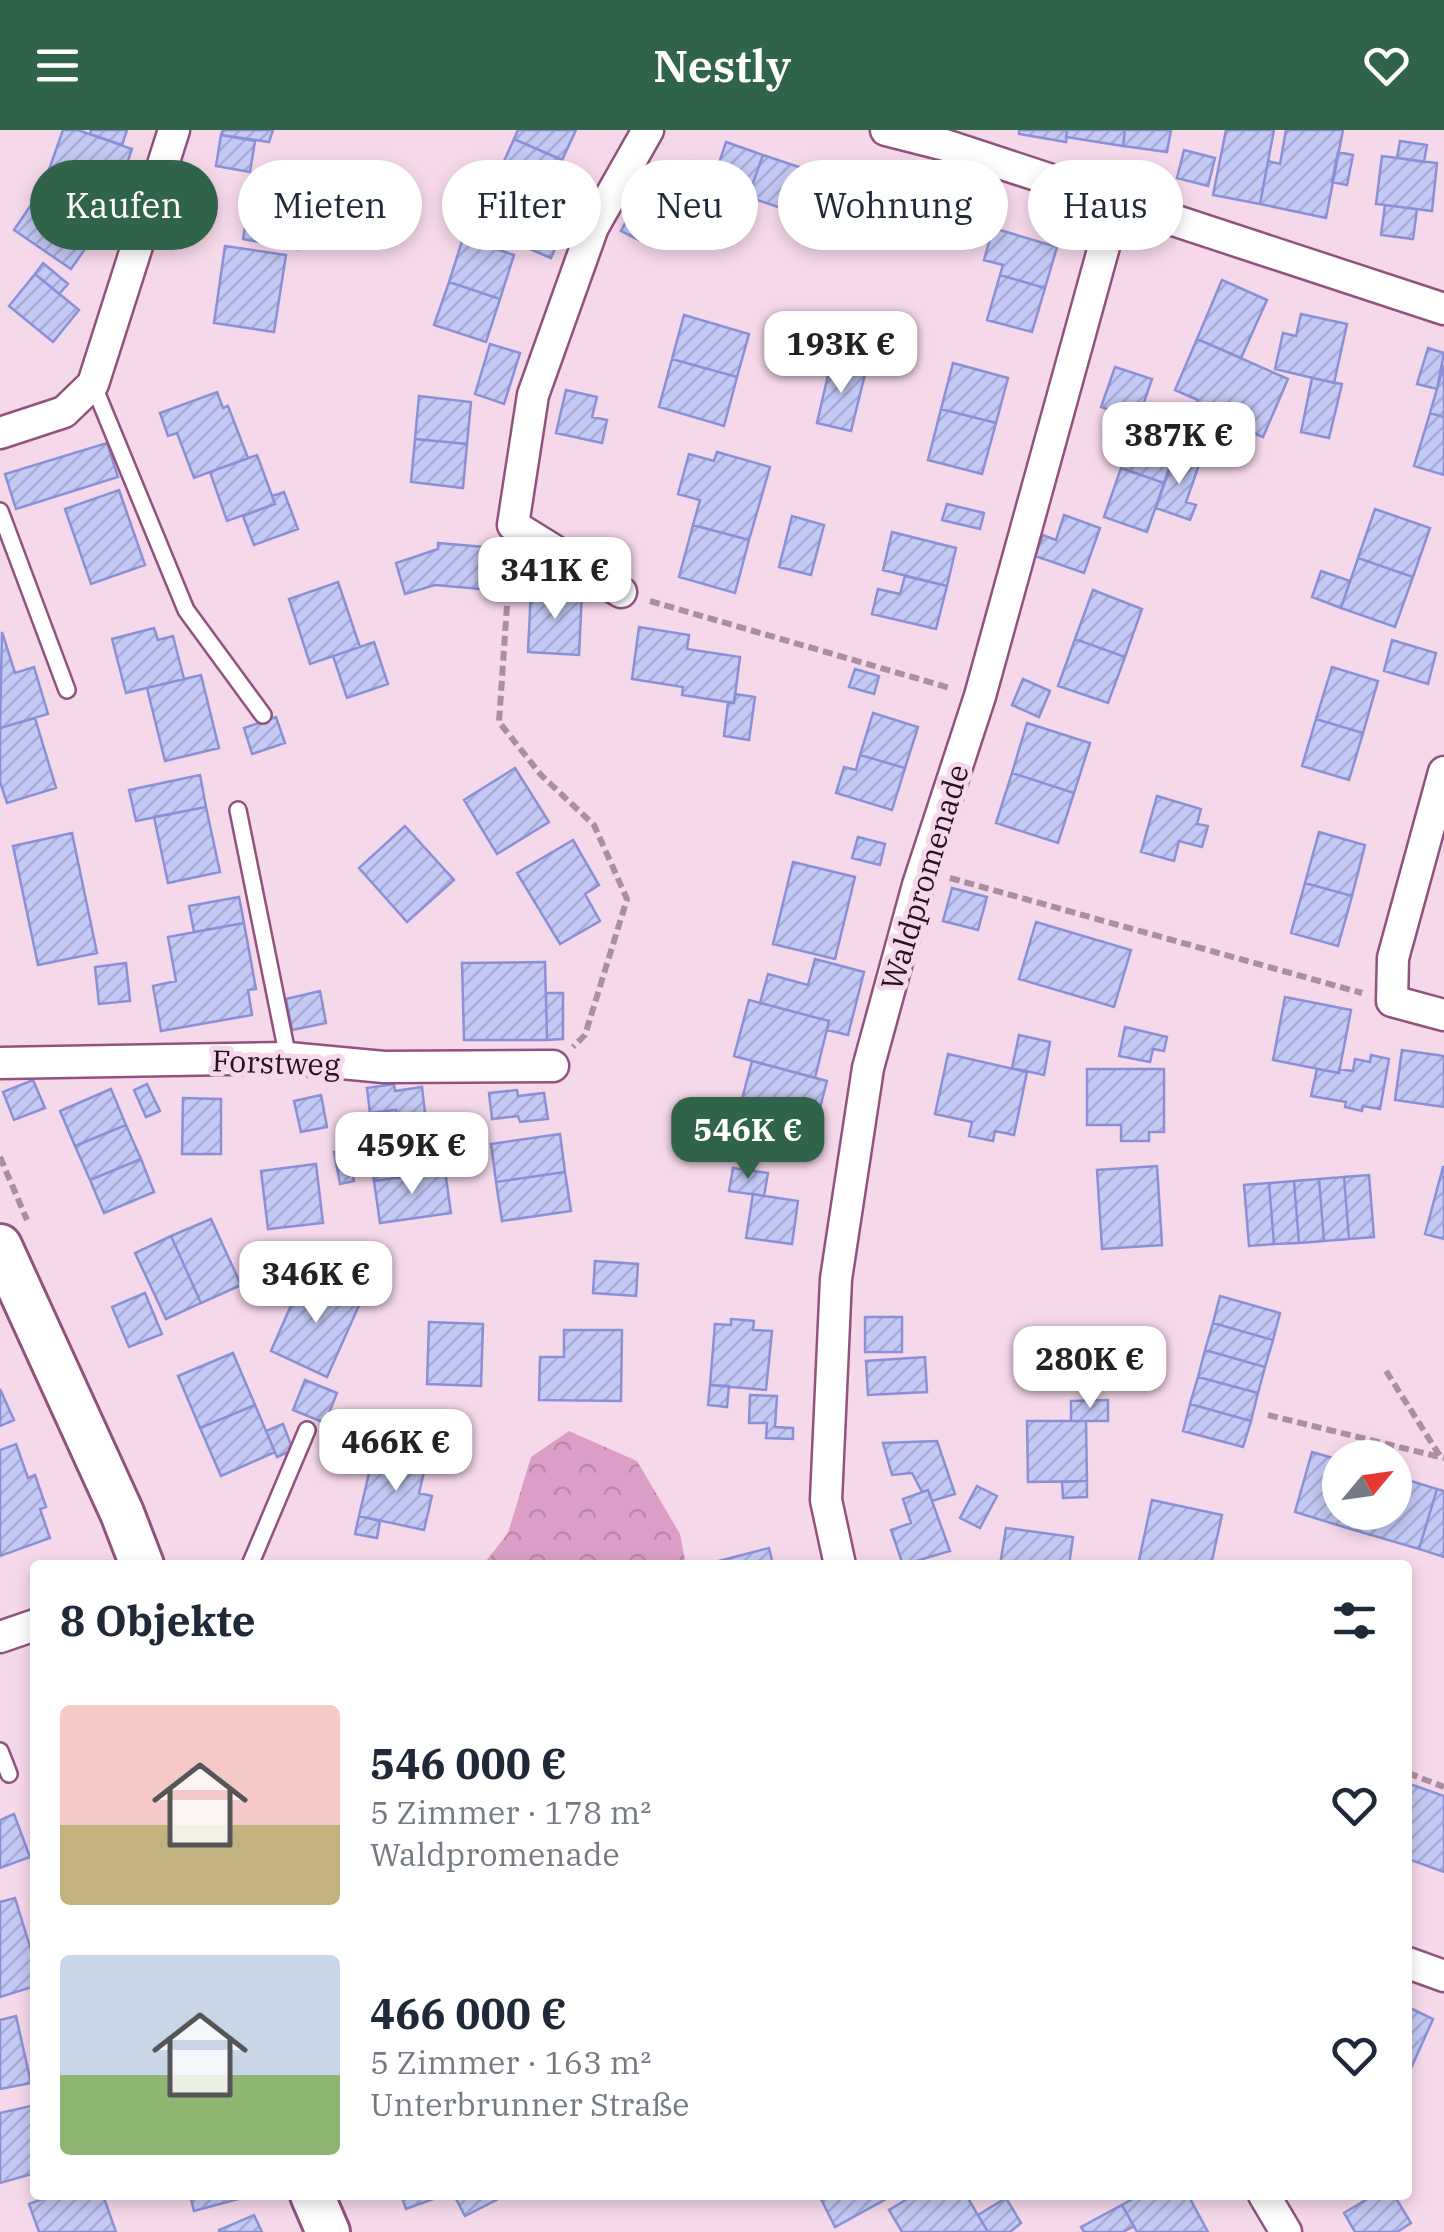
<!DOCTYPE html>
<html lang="de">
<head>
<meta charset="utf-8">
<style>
	:root { --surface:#fff; --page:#f2f2f3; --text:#1f2937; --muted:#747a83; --accent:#30644a }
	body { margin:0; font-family:"IBM Plex Serif",serif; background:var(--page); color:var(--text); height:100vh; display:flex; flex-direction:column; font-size:38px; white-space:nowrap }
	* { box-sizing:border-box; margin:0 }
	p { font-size:32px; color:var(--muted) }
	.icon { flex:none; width:55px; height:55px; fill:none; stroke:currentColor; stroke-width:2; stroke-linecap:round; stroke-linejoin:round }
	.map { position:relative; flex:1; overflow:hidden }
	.panel { position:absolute; left:30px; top:1430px; width:1382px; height:640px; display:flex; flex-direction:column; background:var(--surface); border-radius:10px; box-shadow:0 5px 15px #0003 }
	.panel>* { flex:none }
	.banner { position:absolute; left:30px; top:30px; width:1385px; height:90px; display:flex; gap:20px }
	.needle { width:65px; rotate:61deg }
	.fabs { position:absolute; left:1322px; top:1310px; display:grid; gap:20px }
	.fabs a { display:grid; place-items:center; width:90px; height:90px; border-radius:50%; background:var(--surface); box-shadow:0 5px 15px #0003; font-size:50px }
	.price { position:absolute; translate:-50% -85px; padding:0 22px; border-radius:20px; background:#fff; color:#222; font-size:32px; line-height:65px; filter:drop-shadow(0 2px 5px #0008) }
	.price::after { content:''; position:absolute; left:50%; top:60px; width:30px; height:22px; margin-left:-15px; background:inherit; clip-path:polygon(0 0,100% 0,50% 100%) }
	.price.on { background:var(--accent); color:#fff }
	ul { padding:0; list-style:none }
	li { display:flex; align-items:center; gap:30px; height:250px; padding:0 30px }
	li span { display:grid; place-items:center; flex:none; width:280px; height:200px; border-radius:10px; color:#555 }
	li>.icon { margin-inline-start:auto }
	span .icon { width:120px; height:120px; fill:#fffc; stroke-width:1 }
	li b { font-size:42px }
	h2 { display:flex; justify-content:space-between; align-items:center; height:120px; padding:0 30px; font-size:42px }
	.tag { padding:0 35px; border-radius:45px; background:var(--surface); box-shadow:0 5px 15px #0003; font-size:35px; line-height:90px }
	.tag.on { background:var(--accent); color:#fff }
	header { display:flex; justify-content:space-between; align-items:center; height:130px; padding:0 30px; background:var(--accent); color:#fff; font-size:45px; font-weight:600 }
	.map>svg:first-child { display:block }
	.forest { fill:url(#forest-crowns) }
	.building { fill:url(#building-hatch); stroke:#8b90d6; stroke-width:2.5 }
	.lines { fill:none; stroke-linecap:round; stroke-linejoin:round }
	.lane-casing { stroke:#92527e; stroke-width:20 }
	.street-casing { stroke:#92527e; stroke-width:35 }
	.secondary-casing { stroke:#92527e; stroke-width:48 }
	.path { stroke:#aa8ea1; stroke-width:6; stroke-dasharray:10 5; stroke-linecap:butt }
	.lane { stroke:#fff; stroke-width:15 }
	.street { stroke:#fff; stroke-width:30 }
	.secondary { stroke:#fff; stroke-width:42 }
	.labels { text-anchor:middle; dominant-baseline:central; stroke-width:10; stroke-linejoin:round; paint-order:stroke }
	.street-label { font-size:30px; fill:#280f21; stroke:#f6d8eb }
</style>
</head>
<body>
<header><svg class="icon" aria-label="menu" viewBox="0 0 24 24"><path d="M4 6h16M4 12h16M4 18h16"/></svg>Nestly<svg class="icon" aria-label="heart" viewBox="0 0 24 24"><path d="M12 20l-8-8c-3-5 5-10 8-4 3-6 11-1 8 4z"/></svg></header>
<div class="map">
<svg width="1444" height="2102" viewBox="0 0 1444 2102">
	<defs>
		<pattern id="forest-crowns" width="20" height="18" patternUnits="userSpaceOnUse" patternTransform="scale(2.5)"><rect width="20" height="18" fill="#db9ec6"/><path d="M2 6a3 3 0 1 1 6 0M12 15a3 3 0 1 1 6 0" fill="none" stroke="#bc87aa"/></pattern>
		<pattern id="building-hatch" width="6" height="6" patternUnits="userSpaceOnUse" patternTransform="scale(2.5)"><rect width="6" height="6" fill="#c4c9f5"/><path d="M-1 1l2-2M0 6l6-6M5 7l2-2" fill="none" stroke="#a8abd2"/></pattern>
	</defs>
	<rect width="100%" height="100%" fill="#f6d8eb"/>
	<path class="forest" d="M569 1301 637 1331 680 1404 686 1435H483L508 1403 531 1327Z"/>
	<path class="building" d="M63 0H78L132 19 113 74 45 51Z
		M91 0H127L122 15 90 4Z
		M223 0H273L269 12 221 5Z
		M518 0H576L562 30 514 9Z
		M1019 0H1067L1066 12 1019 4Z
		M1067 0H1125L1123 16 1066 7Z
		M1125 0H1171L1167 22 1123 16Z
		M1226 0H1274L1260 74 1213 65Z
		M1286 0H1343L1326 88 1260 74 1268 31 1280 34Z
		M221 5 255 11 250 42 216 36Z
		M514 9 562 30 544 70 496 49Z
		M1400 11 1427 15 1424 32 1397 28Z
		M726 12 763 25 748 67 731 60 719 98 676 83 694 31 717 39Z
		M1184 20 1215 28 1208 56 1177 48Z
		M1338 22 1353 25 1347 55 1332 52Z
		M763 25 826 46 812 88 748 67Z
		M1382 26 1437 33 1432 81 1376 74Z
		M359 42 379 50 372 68 352 60Z
		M253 52 307 62 297 119 243 109Z
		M642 61 670 77 657 102 646 97 639 110 621 101Z
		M37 66 94 106 71 139 14 100Z
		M1385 75 1417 79 1413 109 1381 105Z
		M539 85 565 97 551 128 525 117Z
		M993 98 1057 117 1045 158 1000 145 1003 135 984 130Z
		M463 108 514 125 500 169 449 152Z
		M225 116 286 125 274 202 214 193Z
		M43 133 68 154 59 164 35 144Z
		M35 144 79 180 53 212 9 176Z
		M1000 145 1045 158 1032 202 987 190Z
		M1222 150 1267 170 1241 228 1197 209Z
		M449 152 500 169 486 212 434 195Z
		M1301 184 1347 194 1334 253 1275 239 1283 203 1296 206Z
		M684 185 749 204 737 247 672 229Z
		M1197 209 1288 249 1263 307 1195 277 1198 270 1175 260Z
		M490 214 520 223 504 274 475 264Z
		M1428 218 1444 223 1437 259 1417 254Z
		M672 229 737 247 724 296 659 277Z
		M831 232 866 240 851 301 817 293Z
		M953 233 1008 248 996 293 941 279Z
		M1444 235V287L1430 283Z
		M1115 237 1152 249 1138 290 1101 277Z
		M1312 248 1342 254 1329 308 1301 302Z
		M566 260 597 267 592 287 607 290 602 313 556 303Z
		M217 262 223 278 228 276 248 328 194 348 177 303 168 306 160 283Z
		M419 266 471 272 467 314 415 309Z
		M1142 276 1186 292 1164 353 1121 338Z
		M941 279 996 293 982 344 928 330Z
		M1430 283 1444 287V345L1414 336Z
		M415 309 467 314 463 358 411 352Z
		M107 313 118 347 16 379 5 344Z
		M717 322 770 337 749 410 693 395 700 370 678 364 689 324 714 331Z
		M1175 323 1200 332 1186 372 1196 375 1190 390 1156 378Z
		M257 325 275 374 227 391 210 342Z
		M1121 338 1164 353 1147 402 1104 387Z
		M119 360 145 435 91 454 65 379Z
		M284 362 298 399 254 415 243 386 275 374 272 366Z
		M947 374 984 383 980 399 942 390Z
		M1375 379 1430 398 1413 447 1358 428Z
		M1064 385 1100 398 1084 443 1035 426 1043 405 1056 410Z
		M792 386 824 395 811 445 779 437Z
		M693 395 749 410 735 463 679 447Z
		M892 402 956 418 947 456 883 440Z
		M438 413 484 417 480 459 435 455 405 464 396 433 438 419Z
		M1358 428 1413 447 1395 497 1341 478Z
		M1321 441 1350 451 1341 478 1312 467Z
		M905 446 947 456 936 499 872 484 878 459 900 464Z
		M338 452 360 517 310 534 289 469Z
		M531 459 582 462 579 525 528 522Z
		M1093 460 1142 479 1125 527 1075 509Z
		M639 497 689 505 687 519 740 527 734 573 682 565 683 557 632 549Z
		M154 498 158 510 173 506 184 549 126 563 112 509Z
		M2 502 15 543 34 537 48 584 0 598Z
		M1075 509 1125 527 1108 573 1058 556Z
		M1392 510 1436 523 1428 554 1384 541Z
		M374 512 388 554 347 568 333 526Z
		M1332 537 1378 551 1363 603 1316 589Z
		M855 539 879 546 874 564 849 557Z
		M201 545 219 618 165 631 147 558Z
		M1023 549 1050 561 1039 587 1012 575Z
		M735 564 755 567 749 610 724 606 728 572 734 573Z
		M873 583 918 597 905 638 860 625Z
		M276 587 285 613 252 624 244 598Z
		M35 588 56 658 7 673 0 652V598Z
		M1316 589 1363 603 1349 650 1302 636Z
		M1027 593 1090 613 1074 663 1012 643Z
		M860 625 905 638 892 680 836 663 844 637 856 640Z
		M515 638 549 692 497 724 464 670Z
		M1012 643 1074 663 1058 713 996 693Z
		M200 645 206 677 136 691 129 660Z
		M1157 666 1201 679 1197 694 1208 696 1202 717 1179 711 1174 731 1141 722Z
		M206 677 220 742 168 753 154 687Z
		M405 696 454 750 407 792 359 738Z
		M1319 702 1365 715 1352 766 1305 753Z
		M72 703 97 823 38 835 13 716Z
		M858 707 885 714 880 735 852 728Z
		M573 710 599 755 585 764 600 791 560 814 517 743Z
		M793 732 855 747 835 829 773 814Z
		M1305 753 1352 766 1338 816 1291 803Z
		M952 758 987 767 978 800 943 791Z
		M239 767 244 793 194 802 189 776Z
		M1036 792 1131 820 1114 877 1019 849Z
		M244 793 256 859 248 860 252 885 161 901 153 856 176 851 168 807Z
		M815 829 864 842 848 905 827 900 829 891 760 873 768 844 808 855Z
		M545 832 547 910H464L462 833Z
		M126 833 130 871 99 874 95 837Z
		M320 861 326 893 292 900 286 869Z
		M546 863H563V909L547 910Z
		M1285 867 1351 880 1339 943 1273 930Z
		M749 870 829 891 815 948 734 926Z
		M1125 897 1167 907 1164 921 1153 919 1150 932 1119 926Z
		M1019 905 1050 912 1044 945 1012 938Z
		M1402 920 1444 926V977L1395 970Z
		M948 924 1027 942 1014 1005 995 1001 993 1011 969 1006 972 992 935 984Z
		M1371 925 1389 929 1380 979 1363 976 1362 981 1345 977 1346 972 1311 966 1317 939 1339 943V939L1353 941 1355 929 1370 932Z
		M752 931 827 951 811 1012 736 992Z
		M1087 939H1164V1002H1149V1011H1121V995H1087Z
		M33 950 45 978 14 990 3 962Z
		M147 954 160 981 146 987 134 960Z
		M394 954 395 961 422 957 425 983 397 987 396 980 370 983 367 958Z
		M111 959 126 995 75 1016 60 981Z
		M517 960 518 966 544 963 548 989 520 992 518 986 492 989 489 963Z
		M321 965 327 997 301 1002 294 971Z
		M183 968 221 969V1024H182Z
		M126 995 141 1029 90 1050 75 1016Z
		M439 999 445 1041 374 1051 369 1009Z
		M560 1004 565 1042 496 1052 491 1014Z
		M347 1020 354 1051 340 1054 334 1022Z
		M141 1029 154 1062 104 1083 90 1050Z
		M316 1034 323 1093 268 1099 261 1041Z
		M1157 1036 1162 1115 1102 1119 1097 1040Z
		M1443 1037H1444V1109L1425 1104Z
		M733 1038 768 1043 764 1066 729 1061Z
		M445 1041 451 1083 380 1093 374 1051Z
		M565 1042 571 1081 502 1091 496 1052Z
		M1369 1045 1374 1107 1349 1109 1344 1047Z
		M1344 1047 1349 1109 1324 1111 1319 1049Z
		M1319 1049 1324 1111 1299 1113 1294 1051Z
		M1294 1051 1299 1113 1274 1114 1269 1053Z
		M1269 1053 1274 1114 1249 1116 1244 1055Z
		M753 1064 798 1071 792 1114 746 1108Z
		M211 1089 241 1155 201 1173 171 1106Z
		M171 1106 201 1173 166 1189 135 1123Z
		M595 1131 638 1134 636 1166 593 1163Z
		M304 1146 361 1171 327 1247 271 1221Z
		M145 1163 162 1204 129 1217 112 1177Z
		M1220 1166 1280 1183 1273 1210 1213 1193Z
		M865 1187H902V1222H865Z
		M731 1189 754 1191 753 1200 772 1201 766 1260 710 1255 715 1194 731 1195Z
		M429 1192 483 1194 481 1256 427 1254Z
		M1213 1193 1273 1210 1265 1237 1205 1220Z
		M564 1200H622L621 1271 539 1270 540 1227H564Z
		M1205 1220 1265 1237 1258 1263 1198 1247Z
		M233 1223 255 1275 200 1298 178 1246Z
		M925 1227 927 1262 868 1265 866 1231Z
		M1198 1247 1258 1263 1251 1291 1190 1274Z
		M305 1250 337 1263 325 1293 293 1280Z
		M710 1255 729 1256 727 1277 708 1275Z
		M0 1259 14 1290 0 1296Z
		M750 1265 777 1266 775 1297 793 1298V1309L766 1308 767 1293H749Z
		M1108 1270V1291H1071V1271Z
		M1190 1274 1251 1291 1243 1317 1183 1301Z
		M255 1275 275 1322 221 1346 200 1298Z
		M1027 1291H1086L1087 1351 1028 1352Z
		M283 1294 293 1320 277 1327 266 1301Z
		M416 1299 443 1305 436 1340 409 1334Z
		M937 1311 955 1364 932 1371 928 1360 922 1362 912 1343 892 1345 883 1313Z
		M16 1314 28 1348 35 1345 46 1377 40 1379 50 1408 0 1426V1320Z
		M1312 1322 1340 1330V1382H1362L1357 1401 1295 1382Z
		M373 1326 425 1338 419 1363 432 1366 424 1400 359 1386Z
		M1395 1346 1437 1359 1419 1419 1357 1401 1362 1382H1395Z
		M1087 1351V1367L1063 1368 1062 1352Z
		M977 1356 997 1366 980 1398 960 1388Z
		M1437 1359 1444 1361V1427L1419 1419Z
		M928 1360 950 1421 903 1435 891 1400 911 1393 903 1369Z
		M1152 1370 1222 1385 1211 1435H1138Z
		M359 1386 380 1391 377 1408 355 1404Z
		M1006 1398 1073 1407 1069 1435H1000Z
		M769 1418 773 1435H719V1431Z
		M1410 1654 1444 1666V1742L1408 1729Z
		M14 1684 30 1727 0 1738V1690Z
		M15 1768 35 1833V1856L0 1867V1772Z
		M1408 1877 1433 1889 1408 1945Z
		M16 1886 31 1953 0 1959V1890Z
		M35 1975V2043L0 2053V1983Z
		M53 2065H103L116 2102H39L29 2074Z
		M190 2065H253L194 2081Z
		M401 2065H435L436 2068 406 2079Z
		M454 2065H498L500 2068 465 2086Z
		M819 2065H883L886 2069 835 2097Z
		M914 2065H966L988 2102H902L889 2080Z
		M1140 2065H1188L1208 2102H1137L1122 2075Z
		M1374 2065H1394L1411 2093 1397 2102H1355L1344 2083Z
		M1006 2068 1021 2093 1010 2102H988L978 2085Z
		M1122 2075 1134 2096 1123 2102H1084L1081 2097Z
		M254 2085 262 2102H219V2100Z"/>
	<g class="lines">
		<g class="lane-casing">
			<path id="lane" d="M93 254 186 480 263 585
				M0 381 67 560
				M238 680 288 928
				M250 1435 307 1300
				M0 1621 9 1644"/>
		</g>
		<g class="street-casing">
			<path id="street" d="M886 0 945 15 1444 179
				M0 303 64 282 93 254 174 0
				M621 462 513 395 533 265 593 97 648 0
				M1444 642 1393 828 1392 871 1444 885
				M0 933 288 928 384 937 553 936
				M840 1435 826 1370 836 1149 868 938 918 755 980 566 1116 73
				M0 1507 35 1495
				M1408 1833 1444 1846
				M1264 2065 1286 2102"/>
		</g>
		<g class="secondary-casing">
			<path id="secondary" d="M0 1116 122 1383 142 1435
				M312 2065 328 2102"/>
		</g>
		<path class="path" d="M510 431 499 592 541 645 594 695 627 769 585 905 573 917
			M650 471 950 558
			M950 748 1362 863
			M0 1027 27 1090
			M1386 1241 1440 1326
			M1268 1285 1444 1328
			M1408 1643 1444 1657"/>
		<use href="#lane" class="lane"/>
		<use href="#street" class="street"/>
		<use href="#secondary" class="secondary"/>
	</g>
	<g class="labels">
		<g class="street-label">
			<text transform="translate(924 747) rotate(-73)">Waldpromenade</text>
			<text transform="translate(276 932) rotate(2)">Forstweg</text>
		</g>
	</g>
</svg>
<div class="fabs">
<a><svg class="needle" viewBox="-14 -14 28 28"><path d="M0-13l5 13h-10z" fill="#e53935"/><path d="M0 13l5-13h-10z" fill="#747a83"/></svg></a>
</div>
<b class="price" style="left:841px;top:266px">193K €</b>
<b class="price" style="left:1179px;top:357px">387K €</b>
<b class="price" style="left:555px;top:492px">341K €</b>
<b class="price on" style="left:748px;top:1052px">546K €</b>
<b class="price" style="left:412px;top:1067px">459K €</b>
<b class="price" style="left:316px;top:1196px">346K €</b>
<b class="price" style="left:1090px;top:1281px">280K €</b>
<b class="price" style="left:396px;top:1364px">466K €</b>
<div class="banner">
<a class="tag on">Kaufen</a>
<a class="tag">Mieten</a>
<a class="tag">Filter</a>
<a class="tag">Neu</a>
<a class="tag">Wohnung</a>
<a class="tag">Haus</a>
</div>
<section class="panel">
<h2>8 Objekte<svg class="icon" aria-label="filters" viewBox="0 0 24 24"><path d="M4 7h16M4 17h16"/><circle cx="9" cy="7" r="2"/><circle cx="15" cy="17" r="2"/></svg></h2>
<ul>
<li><span style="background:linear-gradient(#f6c9c9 60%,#c2b280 0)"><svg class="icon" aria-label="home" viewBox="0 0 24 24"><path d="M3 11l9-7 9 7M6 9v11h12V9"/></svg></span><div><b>546 000 €</b><p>5 Zimmer · 178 m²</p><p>Waldpromenade</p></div><svg class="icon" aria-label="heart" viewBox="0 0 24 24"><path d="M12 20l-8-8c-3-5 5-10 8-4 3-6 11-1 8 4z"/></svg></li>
<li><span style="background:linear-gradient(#c9d6e8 60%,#8fb573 0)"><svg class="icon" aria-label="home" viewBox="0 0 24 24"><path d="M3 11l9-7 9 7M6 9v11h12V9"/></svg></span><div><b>466 000 €</b><p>5 Zimmer · 163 m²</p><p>Unterbrunner Straße</p></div><svg class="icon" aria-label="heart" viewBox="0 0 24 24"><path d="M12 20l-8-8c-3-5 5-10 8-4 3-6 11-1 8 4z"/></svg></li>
</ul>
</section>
</div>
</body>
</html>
